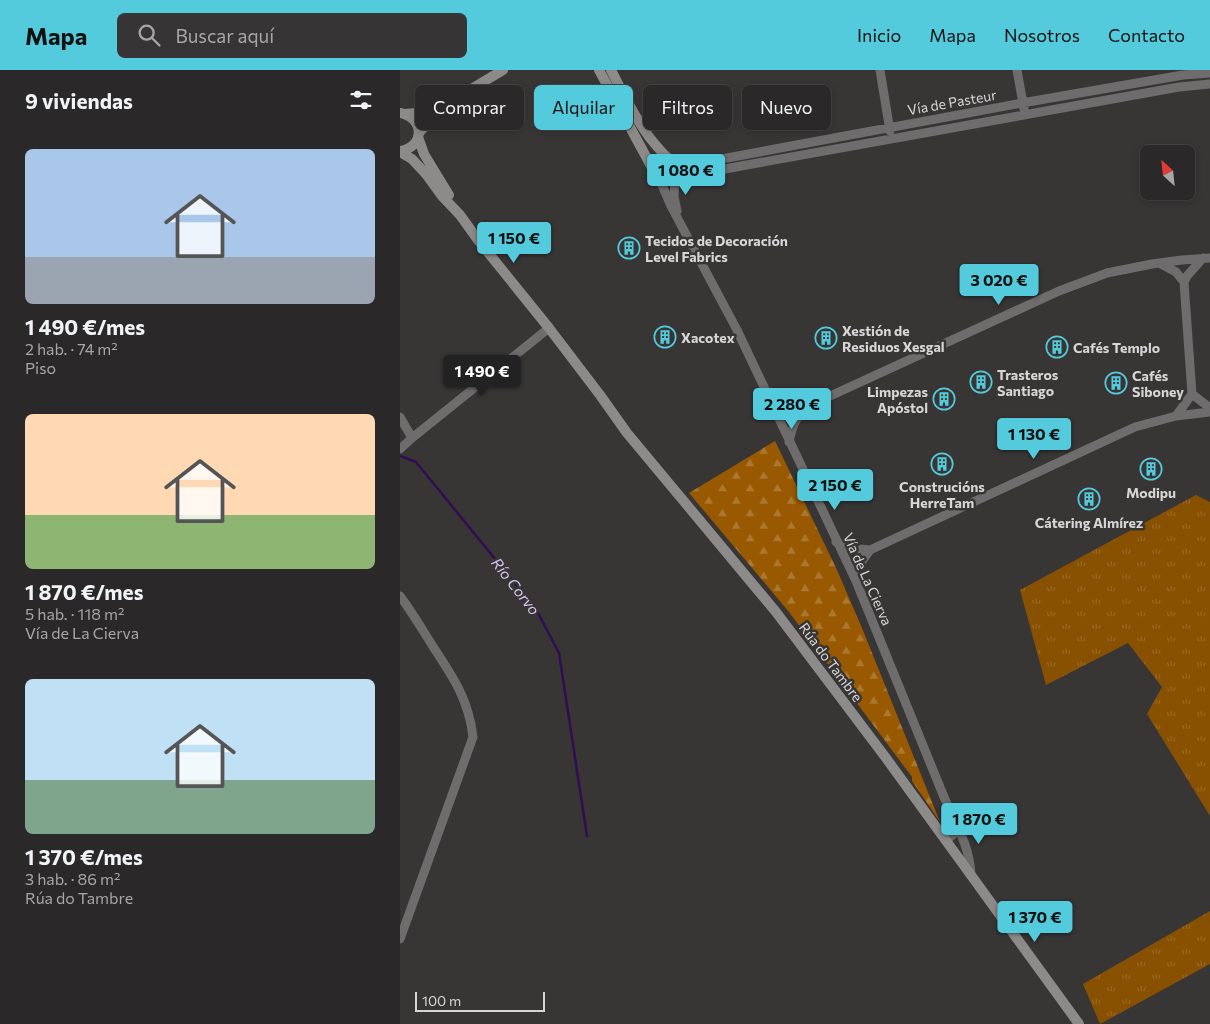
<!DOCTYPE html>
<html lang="es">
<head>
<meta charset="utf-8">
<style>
	:root { --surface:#2a2828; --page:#363434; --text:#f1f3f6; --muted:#a5a6a8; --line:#464445; --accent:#53cbdc }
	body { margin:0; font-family:Commissioner,sans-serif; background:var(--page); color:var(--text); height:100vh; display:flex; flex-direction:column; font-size:19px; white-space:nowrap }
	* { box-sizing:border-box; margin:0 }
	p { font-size:16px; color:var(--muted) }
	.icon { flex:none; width:28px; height:28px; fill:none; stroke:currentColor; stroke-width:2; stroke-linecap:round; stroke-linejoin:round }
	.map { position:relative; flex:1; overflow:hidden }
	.details { display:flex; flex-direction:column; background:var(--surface); width:400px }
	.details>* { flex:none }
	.guide { position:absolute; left:15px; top:15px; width:475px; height:45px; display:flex; gap:10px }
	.needle { width:32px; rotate:333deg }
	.controls { position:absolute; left:740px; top:75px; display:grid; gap:10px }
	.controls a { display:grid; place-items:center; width:55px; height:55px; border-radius:8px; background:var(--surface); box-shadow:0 2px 8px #0003,0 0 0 1px var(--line); font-size:25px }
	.scale { position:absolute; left:15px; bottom:12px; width:130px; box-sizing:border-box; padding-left:5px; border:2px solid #d7d5d6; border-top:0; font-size:14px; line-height:18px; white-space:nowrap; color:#d7d5d6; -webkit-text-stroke:4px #383535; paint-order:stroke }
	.price { position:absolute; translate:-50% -42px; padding:0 11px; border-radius:5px; background:var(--accent); color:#111; font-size:16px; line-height:32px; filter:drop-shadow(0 1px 2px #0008) }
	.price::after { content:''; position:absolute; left:50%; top:30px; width:15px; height:11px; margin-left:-8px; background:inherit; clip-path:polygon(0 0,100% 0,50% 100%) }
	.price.on { background:#222; color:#fff }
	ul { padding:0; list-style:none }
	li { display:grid; align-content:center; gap:10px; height:265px; padding:0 25px }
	li span { display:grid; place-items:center; height:155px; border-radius:8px; color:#555 }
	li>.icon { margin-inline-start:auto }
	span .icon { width:90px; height:90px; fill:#fffc; stroke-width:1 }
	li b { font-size:21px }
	h2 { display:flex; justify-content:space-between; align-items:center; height:60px; padding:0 25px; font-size:21px }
	.tag { padding:0 18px; border-radius:8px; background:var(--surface); box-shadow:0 2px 8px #0003,0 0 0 1px var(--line); font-size:18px; line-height:45px }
	.tag.on { background:var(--accent); color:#111 }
	header { display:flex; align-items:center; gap:30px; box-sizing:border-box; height:70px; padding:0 25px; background:var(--accent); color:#111 }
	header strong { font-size:24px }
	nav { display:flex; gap:28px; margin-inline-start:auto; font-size:18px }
	.search { width:350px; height:45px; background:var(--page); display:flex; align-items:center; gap:12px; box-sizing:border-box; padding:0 18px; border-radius:8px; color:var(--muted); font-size:19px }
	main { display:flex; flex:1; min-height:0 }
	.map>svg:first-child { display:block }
	.grass { fill:url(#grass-tufts) }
	.forest { fill:url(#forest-firs) }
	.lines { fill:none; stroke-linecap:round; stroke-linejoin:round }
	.stream { stroke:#310d54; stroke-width:2.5 }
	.minor { stroke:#6e6c6c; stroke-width:9 }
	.secondary { stroke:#8d8b8a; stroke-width:10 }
	.labels { text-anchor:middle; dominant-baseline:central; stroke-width:5; stroke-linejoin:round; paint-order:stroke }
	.street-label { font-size:14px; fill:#d7d5d6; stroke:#383535 }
	.poi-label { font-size:14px; font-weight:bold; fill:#d7d5d6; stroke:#383535; text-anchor:start }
	.water-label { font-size:15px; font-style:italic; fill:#d5c7f0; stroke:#383535 }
</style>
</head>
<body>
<header>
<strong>Mapa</strong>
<div class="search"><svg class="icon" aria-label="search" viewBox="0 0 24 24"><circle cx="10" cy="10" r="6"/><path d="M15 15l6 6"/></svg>Buscar aquí</div>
<nav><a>Inicio</a><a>Mapa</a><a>Nosotros</a><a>Contacto</a></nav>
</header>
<main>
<section class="details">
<h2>9 viviendas<svg class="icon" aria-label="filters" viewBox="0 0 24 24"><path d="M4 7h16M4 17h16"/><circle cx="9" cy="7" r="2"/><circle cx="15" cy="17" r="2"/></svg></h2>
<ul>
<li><span style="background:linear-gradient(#a9c7e8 70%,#9aa5b1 0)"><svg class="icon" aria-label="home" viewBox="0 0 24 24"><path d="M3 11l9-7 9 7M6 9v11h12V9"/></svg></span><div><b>1 490 €/mes</b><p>2 hab. · 74 m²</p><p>Piso</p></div></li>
<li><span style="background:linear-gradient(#ffd9b3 65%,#8fb573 0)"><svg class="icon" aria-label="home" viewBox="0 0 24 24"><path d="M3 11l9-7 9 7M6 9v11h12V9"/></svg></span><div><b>1 870 €/mes</b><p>5 hab. · 118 m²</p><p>Vía de La Cierva</p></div></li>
<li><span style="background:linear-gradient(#bfe0f5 65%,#7fa58c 0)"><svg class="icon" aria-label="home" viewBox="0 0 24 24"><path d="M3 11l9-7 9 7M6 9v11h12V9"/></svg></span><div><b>1 370 €/mes</b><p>3 hab. · 86 m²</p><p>Rúa do Tambre</p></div></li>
</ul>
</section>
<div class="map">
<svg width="810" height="954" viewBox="0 0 810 954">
	<defs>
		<pattern id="grass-tufts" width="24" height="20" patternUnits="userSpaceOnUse" patternTransform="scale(1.25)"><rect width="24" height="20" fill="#885001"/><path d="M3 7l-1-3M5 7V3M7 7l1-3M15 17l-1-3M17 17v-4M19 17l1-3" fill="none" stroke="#986825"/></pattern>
		<pattern id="forest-firs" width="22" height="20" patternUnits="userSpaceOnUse" patternTransform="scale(1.25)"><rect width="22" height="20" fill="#985900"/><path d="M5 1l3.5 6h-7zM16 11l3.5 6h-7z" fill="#aa7831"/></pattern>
	</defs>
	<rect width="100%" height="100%" fill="#383535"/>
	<path class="grass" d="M796 425 810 432V746L747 644 762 617 728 573 646 615 620 520Z
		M810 841V894L700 954 683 914Z"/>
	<path class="forest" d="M375 371 437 500 462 558 540 752 512 711V707L389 542 289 423Z"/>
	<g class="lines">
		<path class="stream" d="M0 386 16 392 136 539 159 583 187 766"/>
		<path class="minor" d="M480 0 490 61
			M617 0 624 39
			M269 88 281 90H316L622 33 783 5 810 3
			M259 108 271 136 337 260 456 511 544 727C555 753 570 776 571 805
			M277 141 274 127 275 108 779 17 810 14
			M761 194 776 202 784 212 792 324 776 346
			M784 212 787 206 803 188
			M792 324 810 338
			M368 328C380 335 390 339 404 338L659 221 707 203 752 194 782 190 810 188
			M0 347 12 368
			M389 372C392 358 395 349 404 338
			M0 379 12 368 149 258
			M436 472 451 478 470 480 735 357 776 346 810 342
			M454 507 462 491 470 480
			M0 526C12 542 22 559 32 575 52 605 69 630 73 667L0 869
			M546 771 556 762V754"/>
		<path class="secondary" d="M199 0 256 105C266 116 283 108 277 95 275 90 272 90 268 88 263 84 254 73 250 68 234 47 223 23 211 0
			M0 43C25 48 25 77 0 81
			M6 44 15 43 46 32
			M19 63C42 34 72 19 103 0
			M18 67 24 84 49 125
			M0 82 12 89 26 104 42 126 60 145 78 170 149 258 200 325 227 363 376 542 486 688 679 954"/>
	</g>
	<defs>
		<g id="building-ring" transform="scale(1.125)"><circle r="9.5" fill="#383535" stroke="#53cbdc" stroke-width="1.5"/><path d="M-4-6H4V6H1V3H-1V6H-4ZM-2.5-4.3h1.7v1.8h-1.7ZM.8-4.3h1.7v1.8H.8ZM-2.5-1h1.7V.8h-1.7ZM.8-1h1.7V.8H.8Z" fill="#53cbdc"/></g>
	</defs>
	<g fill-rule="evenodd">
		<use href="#building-ring" x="229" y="178"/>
		<use href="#building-ring" x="265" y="267"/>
		<use href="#building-ring" x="426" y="268"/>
		<use href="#building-ring" x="657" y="277"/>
		<use href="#building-ring" x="581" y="312"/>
		<use href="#building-ring" x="716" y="313"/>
		<use href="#building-ring" x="544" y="329"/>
		<use href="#building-ring" x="542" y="394"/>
		<use href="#building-ring" x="751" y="399"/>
		<use href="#building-ring" x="689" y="429"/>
	</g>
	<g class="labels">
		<g class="street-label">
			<text transform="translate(552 32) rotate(-10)">Vía de Pasteur</text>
			<text transform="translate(468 509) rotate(66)">Vía de La Cierva</text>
			<text transform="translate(431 592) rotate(53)">Rúa do Tambre</text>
		</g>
		<g class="poi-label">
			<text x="245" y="170">Tecidos de Decoración<tspan x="245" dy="16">Level Fabrics</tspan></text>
			<text x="442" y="260">Xestión de<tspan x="442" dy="16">Residuos Xesgal</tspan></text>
			<text x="281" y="267">Xacotex</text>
			<text x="673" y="277">Cafés Templo</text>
			<text x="597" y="304">Trasteros<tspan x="597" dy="16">Santiago</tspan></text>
			<text x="732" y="305">Cafés<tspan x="732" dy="16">Siboney</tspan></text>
			<text x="528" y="321" text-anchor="end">Limpezas<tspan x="528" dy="16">Apóstol</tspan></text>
			<text x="542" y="416" text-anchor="middle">Construcións<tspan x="542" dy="16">HerreTam</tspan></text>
			<text x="751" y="422" text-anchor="middle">Modipu</text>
			<text x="689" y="452" text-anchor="middle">Cátering Almírez</text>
		</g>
		<g class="water-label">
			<text transform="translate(116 516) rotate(52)">Río Corvo</text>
		</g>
	</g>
</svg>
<div class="controls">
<a><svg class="needle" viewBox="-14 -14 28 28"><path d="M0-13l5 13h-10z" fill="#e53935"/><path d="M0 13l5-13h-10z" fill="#a5a6a8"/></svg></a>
</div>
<div class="scale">100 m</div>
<b class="price" style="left:286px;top:126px">1 080 €</b>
<b class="price" style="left:114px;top:194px">1 150 €</b>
<b class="price" style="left:599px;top:236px">3 020 €</b>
<b class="price on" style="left:82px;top:327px">1 490 €</b>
<b class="price" style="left:392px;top:360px">2 280 €</b>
<b class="price" style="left:634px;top:390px">1 130 €</b>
<b class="price" style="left:435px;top:441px">2 150 €</b>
<b class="price" style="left:579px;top:775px">1 870 €</b>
<b class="price" style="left:635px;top:873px">1 370 €</b>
<div class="guide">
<a class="tag">Comprar</a>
<a class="tag on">Alquilar</a>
<a class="tag">Filtros</a>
<a class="tag">Nuevo</a>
</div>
</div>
</main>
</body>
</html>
